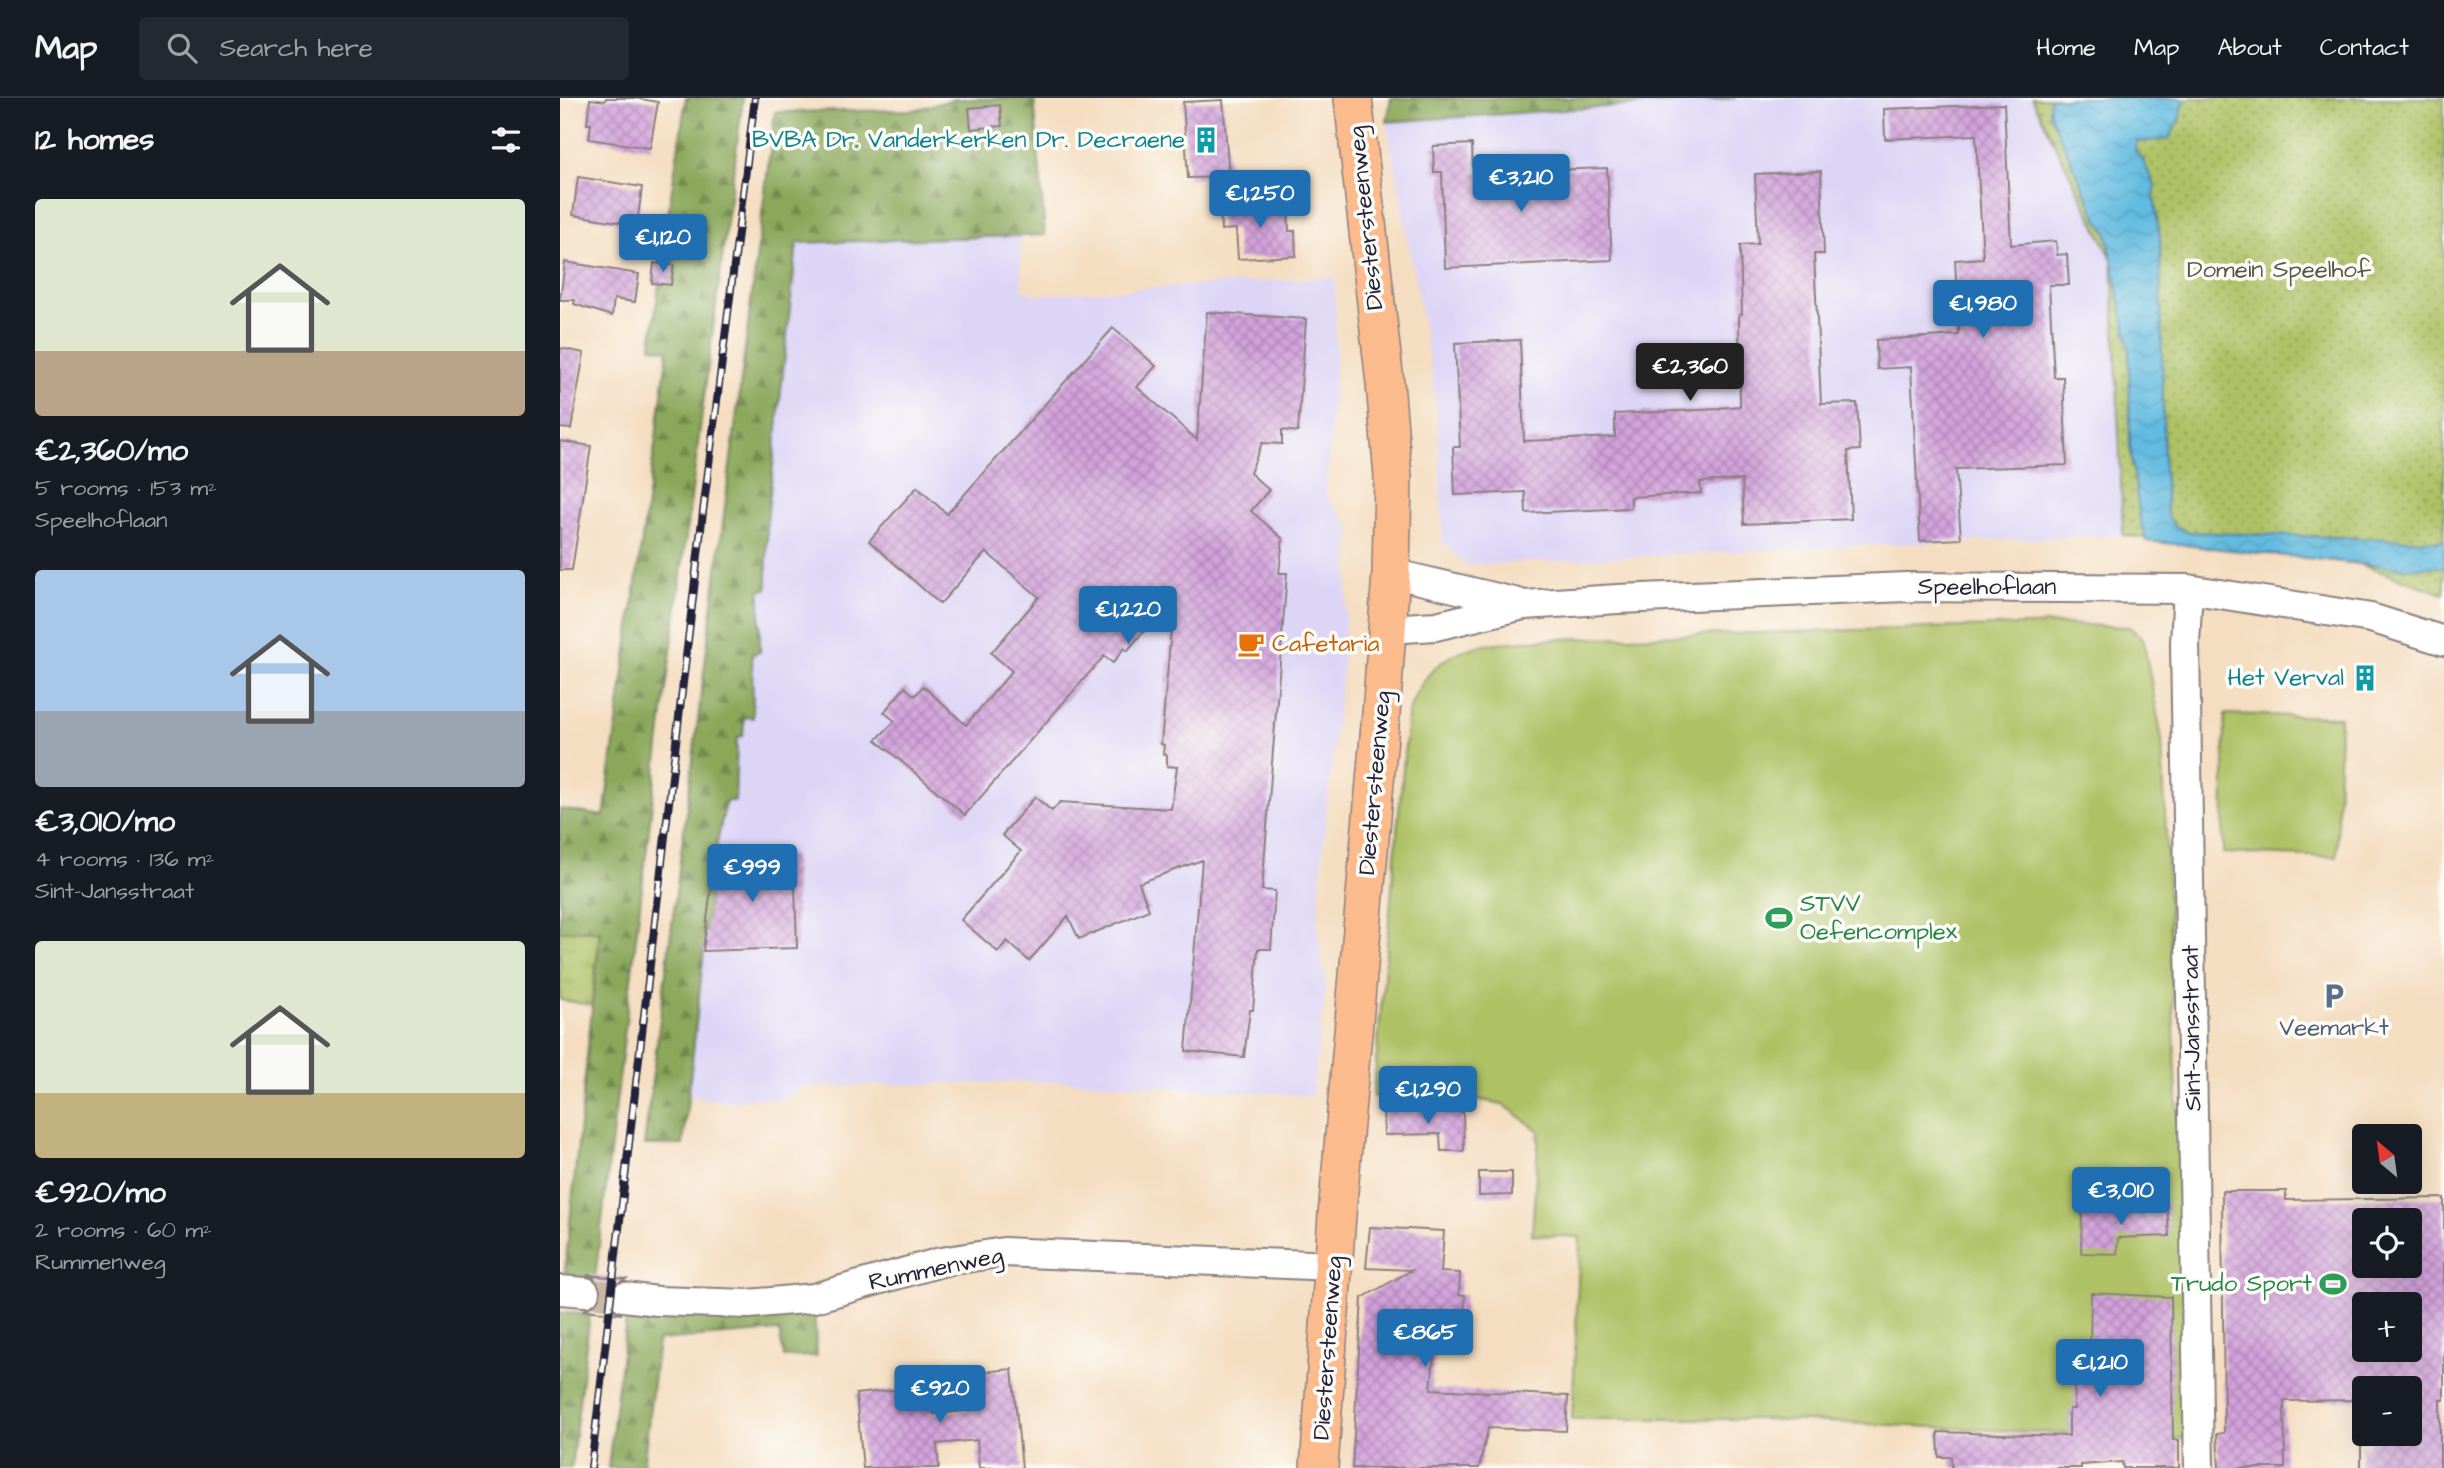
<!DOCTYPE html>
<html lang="en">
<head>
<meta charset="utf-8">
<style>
	:root { --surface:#171b24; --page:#242831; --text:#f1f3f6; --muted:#9ea1a6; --line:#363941; --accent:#1f6fb2 }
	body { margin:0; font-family:"Architects Daughter",sans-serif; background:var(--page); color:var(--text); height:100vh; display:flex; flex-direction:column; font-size:26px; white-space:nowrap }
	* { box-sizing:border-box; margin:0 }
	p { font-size:23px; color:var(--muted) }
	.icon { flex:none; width:38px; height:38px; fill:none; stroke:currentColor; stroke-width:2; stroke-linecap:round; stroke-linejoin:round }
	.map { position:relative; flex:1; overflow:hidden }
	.drawer { display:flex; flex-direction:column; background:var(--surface); width:560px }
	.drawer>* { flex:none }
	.needle { width:46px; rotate:331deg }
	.controls { position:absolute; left:1792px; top:1026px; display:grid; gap:14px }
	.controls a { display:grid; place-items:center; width:70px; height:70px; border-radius:7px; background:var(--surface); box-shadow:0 7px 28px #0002; font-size:35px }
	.price { position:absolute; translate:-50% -60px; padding:0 16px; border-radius:7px; background:var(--accent); color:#fff; font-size:23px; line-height:46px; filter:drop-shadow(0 2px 4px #0008) }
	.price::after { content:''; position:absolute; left:50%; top:42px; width:21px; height:16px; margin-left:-10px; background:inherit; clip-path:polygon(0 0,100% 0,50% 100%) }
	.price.on { background:#222; color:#fff }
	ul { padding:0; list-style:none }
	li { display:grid; align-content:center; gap:14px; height:371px; padding:0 35px }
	li span { display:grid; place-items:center; height:217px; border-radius:7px; color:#555 }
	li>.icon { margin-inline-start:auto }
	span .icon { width:126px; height:126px; fill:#fffc; stroke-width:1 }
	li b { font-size:30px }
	h2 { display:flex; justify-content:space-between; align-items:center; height:84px; padding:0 35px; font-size:30px }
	header { display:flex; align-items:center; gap:42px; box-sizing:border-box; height:98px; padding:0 35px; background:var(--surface); border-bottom:2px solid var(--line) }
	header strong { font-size:33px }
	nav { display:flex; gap:38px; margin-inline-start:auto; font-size:24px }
	.search { width:490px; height:63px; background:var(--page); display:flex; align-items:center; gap:18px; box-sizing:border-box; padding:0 24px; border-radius:7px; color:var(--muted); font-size:26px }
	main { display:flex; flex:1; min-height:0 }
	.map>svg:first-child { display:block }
	.built { fill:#ddd5f6 }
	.grass { fill:url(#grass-tufts); stroke:#687250; stroke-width:2 }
	.forest { fill:url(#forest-firs); stroke:#56644a; stroke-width:2 }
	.park { fill:url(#park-dots); stroke:#687250; stroke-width:2 }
	.pitch { fill:#aec165; stroke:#687250; stroke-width:2 }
	.water { fill:url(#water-waves); stroke:#426e8e; stroke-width:2 }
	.building { fill:url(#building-cross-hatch); fill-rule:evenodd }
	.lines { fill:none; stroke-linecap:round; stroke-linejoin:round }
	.minor-tunnel { stroke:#cab8a5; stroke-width:28; stroke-dasharray:28 14; stroke-linecap:butt }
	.minor-casing { stroke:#8b807e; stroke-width:32 }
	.major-casing { stroke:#8b807e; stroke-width:40 }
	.minor { stroke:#fff; stroke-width:28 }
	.major { stroke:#fbbb8d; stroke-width:37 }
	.rail-casing { stroke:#22223b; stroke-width:8 }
	.rail { stroke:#fdfcf7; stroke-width:5; stroke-dasharray:16; stroke-linecap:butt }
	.labels { text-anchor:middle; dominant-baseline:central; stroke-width:7; stroke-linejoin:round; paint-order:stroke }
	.culture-label { font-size:24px; fill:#0d838f; stroke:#fdfcf7; text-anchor:end }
	.street-label { font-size:24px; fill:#22223b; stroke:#fdfcf7 }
	.park-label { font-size:24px; fill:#535a4a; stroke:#fdfcf7 }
	.food-label { font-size:24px; fill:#c56008; stroke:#fdfcf7; text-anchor:start }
	.leisure-label { font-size:24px; fill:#27864d; stroke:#fdfcf7; text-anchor:start }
	.service-label { font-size:24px; fill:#4e5e75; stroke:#fdfcf7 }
</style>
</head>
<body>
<header>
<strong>Map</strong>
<div class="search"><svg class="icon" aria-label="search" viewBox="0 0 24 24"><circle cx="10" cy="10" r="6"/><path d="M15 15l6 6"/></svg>Search here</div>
<nav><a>Home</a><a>Map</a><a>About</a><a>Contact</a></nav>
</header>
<main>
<section class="drawer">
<h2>12 homes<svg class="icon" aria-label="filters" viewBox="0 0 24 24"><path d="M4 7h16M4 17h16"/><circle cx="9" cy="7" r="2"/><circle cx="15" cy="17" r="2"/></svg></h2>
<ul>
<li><span style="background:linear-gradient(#dfe7d0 70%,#b9a48a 0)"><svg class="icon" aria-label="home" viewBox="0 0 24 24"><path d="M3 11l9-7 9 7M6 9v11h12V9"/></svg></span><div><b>€2,360/mo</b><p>5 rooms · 153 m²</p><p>Speelhoflaan</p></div></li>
<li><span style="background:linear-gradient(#a9c7e8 65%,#9aa5b1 0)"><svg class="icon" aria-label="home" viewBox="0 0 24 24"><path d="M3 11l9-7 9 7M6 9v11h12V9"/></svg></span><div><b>€3,010/mo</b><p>4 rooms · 136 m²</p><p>Sint-Jansstraat</p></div></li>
<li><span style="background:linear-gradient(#dfe7d0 70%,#c2b280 0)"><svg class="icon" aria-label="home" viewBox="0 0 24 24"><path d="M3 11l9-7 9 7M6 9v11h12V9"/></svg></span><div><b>€920/mo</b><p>2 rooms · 60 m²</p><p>Rummenweg</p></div></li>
</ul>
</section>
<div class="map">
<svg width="1884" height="1370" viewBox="0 0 1884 1370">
	<defs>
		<pattern id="grass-tufts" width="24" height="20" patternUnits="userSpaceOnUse" patternTransform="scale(1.75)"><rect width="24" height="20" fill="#aec165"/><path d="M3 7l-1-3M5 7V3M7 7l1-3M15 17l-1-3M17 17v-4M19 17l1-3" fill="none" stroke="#8d9c54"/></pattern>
		<pattern id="forest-firs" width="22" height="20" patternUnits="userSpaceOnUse" patternTransform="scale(1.75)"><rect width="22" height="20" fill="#8aa75a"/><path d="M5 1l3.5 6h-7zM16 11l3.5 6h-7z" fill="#70884c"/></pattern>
		<pattern id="park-dots" width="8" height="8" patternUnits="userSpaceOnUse" patternTransform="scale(1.75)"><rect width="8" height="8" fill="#aec165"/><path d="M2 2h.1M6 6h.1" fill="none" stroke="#8d9c54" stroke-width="1.8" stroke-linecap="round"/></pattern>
		<pattern id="water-waves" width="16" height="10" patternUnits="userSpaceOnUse" patternTransform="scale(1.75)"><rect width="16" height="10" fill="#62bbe0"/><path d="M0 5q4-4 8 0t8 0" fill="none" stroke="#55a0c1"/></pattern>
		<pattern id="building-cross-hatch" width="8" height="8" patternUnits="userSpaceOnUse" patternTransform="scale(1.75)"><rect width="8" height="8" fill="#d3a2db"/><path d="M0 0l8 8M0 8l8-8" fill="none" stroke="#ab84b3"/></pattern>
	</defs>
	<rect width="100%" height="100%" fill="#fdfcf7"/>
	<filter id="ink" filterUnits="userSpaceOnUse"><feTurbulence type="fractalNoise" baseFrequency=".0143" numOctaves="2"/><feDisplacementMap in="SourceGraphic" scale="14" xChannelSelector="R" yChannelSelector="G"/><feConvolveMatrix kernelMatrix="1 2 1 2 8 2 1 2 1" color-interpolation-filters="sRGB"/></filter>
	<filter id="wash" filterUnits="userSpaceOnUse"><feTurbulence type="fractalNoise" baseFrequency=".00686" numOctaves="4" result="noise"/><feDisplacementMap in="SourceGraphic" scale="28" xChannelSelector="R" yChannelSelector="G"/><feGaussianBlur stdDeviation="1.57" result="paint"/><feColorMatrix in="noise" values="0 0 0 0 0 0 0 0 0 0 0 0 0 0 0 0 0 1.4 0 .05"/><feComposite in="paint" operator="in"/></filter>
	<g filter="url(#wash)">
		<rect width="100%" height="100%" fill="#f4ddc0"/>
		<path class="built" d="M1176 0H1472L1552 161 1563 437 1315 447 907 467 883 445 878 326 872 277 827 24Z
			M460 138 462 191 477 197 775 179 776 262 766 398 791 430 782 575 766 716 757 829 766 888 752 998 504 983 242 989 222 1002 195 1000 175 1004 127 998 154 759 166 703 175 702 177 639 184 619H193L192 556 200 554V492L207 491V423L237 145Z"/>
		<path class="grass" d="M40 832 32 907 0 902V833Z"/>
		<path class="forest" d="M126 0H183L103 615 35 1181H4L40 833H0V711L44 718 108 252 91 249 107 124Z
			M474 0 485 137 237 145 207 423V491L200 492V554L192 556 193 620 184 619 183 638 177 639 175 703H166L154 759 123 1047H84L215 14 354 12 395 1Z
			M831 0H1176L827 24Z
			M254 1212 257 1258 224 1259 219 1233 98 1242 83 1370H48L67 1213Z
			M0 1215 30 1216 11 1370H0Z"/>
		<path class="park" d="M1472 0H1884V496L1799 466 1563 437 1552 161Z"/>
		<path class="pitch" d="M1499 526 1569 529 1583 540 1602 642 1624 1167V1341L1202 1321H1012L1020 1139 972 1137 979 1033 943 1006 897 998 813 999 848 616C873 538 931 546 999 541Z
			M1665 616 1780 619 1777 759 1663 755Z"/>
		<path class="water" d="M1490 0H1625L1620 20 1609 41 1576 44 1575 53 1582 60 1595 88 1594 98 1600 140 1604 368 1607 416 1614 428 1629 434 1884 443V469L1839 470 1587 443 1580 422 1570 348 1569 250 1547 135 1538 122 1489 15Z"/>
		<g id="blocks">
			<path class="building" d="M46 0H75L98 4 90 50 29 41 31 26H27L30 1 45 3Z
				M663 2 669 79 628 80 623 4Z
				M1444 6 1451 147 1496 143 1497 157 1507 156 1509 187H1489L1494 279H1503L1507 367 1396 371 1401 441 1360 443 1351 269 1317 271 1316 242 1399 237 1395 162 1423 160 1416 37 1325 41 1324 11Z
				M440 7 442 28 411 31 409 10Z
				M912 46 913 75 1047 70 1052 162 885 170 882 74H874L873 48Z
				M1261 73 1264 156H1254L1261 306 1297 305 1300 352 1288 353 1291 421 1184 426 1182 382 1140 384 1141 395 1071 399V410L966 415 965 394 895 397 893 349H900L895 245 960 242 964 343 1055 339V316L1159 311V310L1180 308 1179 217 1182 216 1180 147 1198 146 1195 76Z
				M18 79 82 89 77 127 13 117Z
				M728 105 729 133H735L736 158 678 161 676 131 661 132 660 109Z
				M5 164 79 176 75 204 54 201 52 218 14 206 15 202H0Z
				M94 165 114 167 111 187 92 185Z
				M647 214 746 221 738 334 722 332V346L702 345 690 375 709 392 691 413 723 441 719 475H727L702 792 715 793 711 851H698L693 912H690L684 959 626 953 642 762 579 785 589 812 519 841 508 818 469 863 447 843 438 854 401 822 461 753 442 737 475 699 492 713 500 704 611 711 617 669 607 668V657L603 656 604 647 601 646 614 498 567 553 564 550 553 565 544 558 405 717 316 642 335 623 324 614 345 589 355 598 363 588 406 627 452 573 431 555 479 499 426 454 380 506 309 443 357 389 387 416 553 230 596 268 577 289 637 342Z
				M0 250 24 255 11 331 0 330Z
				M0 343 31 348 12 472H0Z
				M234 757 237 850 143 853 155 759Z
				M876 1011V1014L903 1013 904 1053H881L880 1036 824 1037 823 1012Z
				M919 1074H952V1097L919 1098Z
				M1662 1093H1726V1102L1884 1100V1302H1880V1370H1801V1348H1809V1335H1850V1290H1804V1302L1724 1303 1725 1370H1659L1657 1336 1664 1335ZM1804 1122H1850V1167H1804ZM1804 1206H1850V1251H1804Z
				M1607 1105 1609 1138 1558 1140 1557 1156 1521 1155 1522 1112 1585 1114V1106Z
				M810 1129 884 1133 881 1174 900 1175 899 1197H905L904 1220 888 1219V1226H877L871 1291 1008 1298 1006 1333 928 1330 919 1370H792L802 1200 852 1172 806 1170Z
				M27 1177 66 1181 51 1189 48 1196 49 1206 54 1212 62 1216 24 1212 38 1204 41 1196 40 1186 35 1181Z
				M1531 1195 1611 1199 1613 1342H1619V1370H1563L1562 1364 1521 1367V1370H1392L1391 1359H1379L1378 1334 1509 1338V1311H1514L1516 1252 1530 1253Z
				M452 1271 462 1370H419L417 1342 377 1346 379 1370H303L296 1296 371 1288 374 1316 414 1312 410 1275Z"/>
		</g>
	</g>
	<g filter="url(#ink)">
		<use href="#blocks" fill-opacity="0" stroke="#8b807e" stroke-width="2"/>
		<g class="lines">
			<path class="minor-tunnel" d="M25 1194 64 1199"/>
			<g class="minor-casing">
				<path id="minor" d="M831 475 958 505
					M1628 491 1625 545 1639 1370
					M828 531 876 528 964 507 1058 501 1346 489 1628 491 1811 520 1884 543
					M0 1192 25 1194
					M64 1199 98 1203 189 1206 254 1200 381 1164 444 1154 774 1168"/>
			</g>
			<g class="major-casing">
				<path id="major" d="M759 1370 777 1117 822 604 831 475 833 379 825 285 793 0"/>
			</g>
			<use href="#minor" class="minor"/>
			<use href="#major" class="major"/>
			<g class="rail-casing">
				<path id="rail" d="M31 1370 143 414 195 0"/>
			</g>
			<use href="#rail" class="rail"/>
		</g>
	</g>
	<defs>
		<g id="building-bare" transform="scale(2.1)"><path d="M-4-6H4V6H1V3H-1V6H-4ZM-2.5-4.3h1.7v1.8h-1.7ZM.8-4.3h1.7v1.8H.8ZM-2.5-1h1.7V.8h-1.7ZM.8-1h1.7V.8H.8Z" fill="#0f9aa8" stroke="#fdfcf7" stroke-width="2.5" paint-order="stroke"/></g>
		<g id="cafe-bare" transform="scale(2.1)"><path d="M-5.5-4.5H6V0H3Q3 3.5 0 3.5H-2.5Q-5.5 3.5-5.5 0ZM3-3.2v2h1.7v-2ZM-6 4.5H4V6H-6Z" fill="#e8710a" stroke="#fdfcf7" stroke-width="2.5" paint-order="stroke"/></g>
		<g id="stadium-bare" transform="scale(2.1)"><path d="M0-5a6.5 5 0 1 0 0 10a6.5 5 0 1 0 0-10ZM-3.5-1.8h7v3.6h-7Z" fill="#2e9e5b" stroke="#fdfcf7" stroke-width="2.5" paint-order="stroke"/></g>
		<g id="parking-bare" transform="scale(2.1)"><path d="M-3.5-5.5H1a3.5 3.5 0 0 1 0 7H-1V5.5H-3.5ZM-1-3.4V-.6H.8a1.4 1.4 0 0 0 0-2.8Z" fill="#5c6f8a" stroke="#fdfcf7" stroke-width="2.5" paint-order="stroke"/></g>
	</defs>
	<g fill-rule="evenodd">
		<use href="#building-bare" x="646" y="42"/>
		<use href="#cafe-bare" x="691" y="546"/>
		<use href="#building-bare" x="1805" y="580"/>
		<use href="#stadium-bare" x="1219" y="820"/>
		<use href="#parking-bare" x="1774" y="898"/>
		<use href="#stadium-bare" x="1773" y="1186"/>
	</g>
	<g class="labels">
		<g class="culture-label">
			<text x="625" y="42">BVBA Dr. Vanderkerken Dr. Decraene</text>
			<text x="1784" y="580">Het Verval</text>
		</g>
		<g class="street-label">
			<text transform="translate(806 120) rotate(-96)">Diestersteenweg</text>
			<text x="1427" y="489">Speelhoflaan</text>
			<text transform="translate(815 685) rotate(-85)">Diestersteenweg</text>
			<text transform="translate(1632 930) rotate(-91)">Sint-Jansstraat</text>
			<text transform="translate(376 1171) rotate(-12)">Rummenweg</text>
			<text transform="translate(768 1250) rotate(-86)">Diestersteenweg</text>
		</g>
		<g class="park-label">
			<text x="1719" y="172">Domein Speelhof</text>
		</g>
		<g class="food-label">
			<text x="712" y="546">Cafetaria</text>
		</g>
		<g class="leisure-label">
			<text x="1240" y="806">STVV<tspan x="1240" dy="28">Oefencomplex</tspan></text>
			<text x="1752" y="1186" text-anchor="end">Trudo Sport</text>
		</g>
		<g class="service-label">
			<text x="1774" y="930">Veemarkt</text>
		</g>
	</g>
</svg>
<div class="controls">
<a><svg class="needle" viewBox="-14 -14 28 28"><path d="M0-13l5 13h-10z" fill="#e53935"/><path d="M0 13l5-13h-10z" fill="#9ea1a6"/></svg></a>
<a><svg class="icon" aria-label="locate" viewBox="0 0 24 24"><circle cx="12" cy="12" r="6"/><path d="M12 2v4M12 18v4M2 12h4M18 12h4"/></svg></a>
<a>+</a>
<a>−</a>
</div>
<b class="price" style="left:961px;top:116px">€3,210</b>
<b class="price" style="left:700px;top:132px">€1,250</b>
<b class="price" style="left:103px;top:176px">€1,120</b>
<b class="price" style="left:1423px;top:242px">€1,980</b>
<b class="price on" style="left:1130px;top:305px">€2,360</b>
<b class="price" style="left:568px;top:548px">€1,220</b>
<b class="price" style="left:192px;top:806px">€999</b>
<b class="price" style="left:868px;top:1028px">€1,290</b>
<b class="price" style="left:1561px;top:1129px">€3,010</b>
<b class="price" style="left:865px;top:1271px">€865</b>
<b class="price" style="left:1540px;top:1301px">€1,210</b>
<b class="price" style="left:380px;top:1327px">€920</b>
</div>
</main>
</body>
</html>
